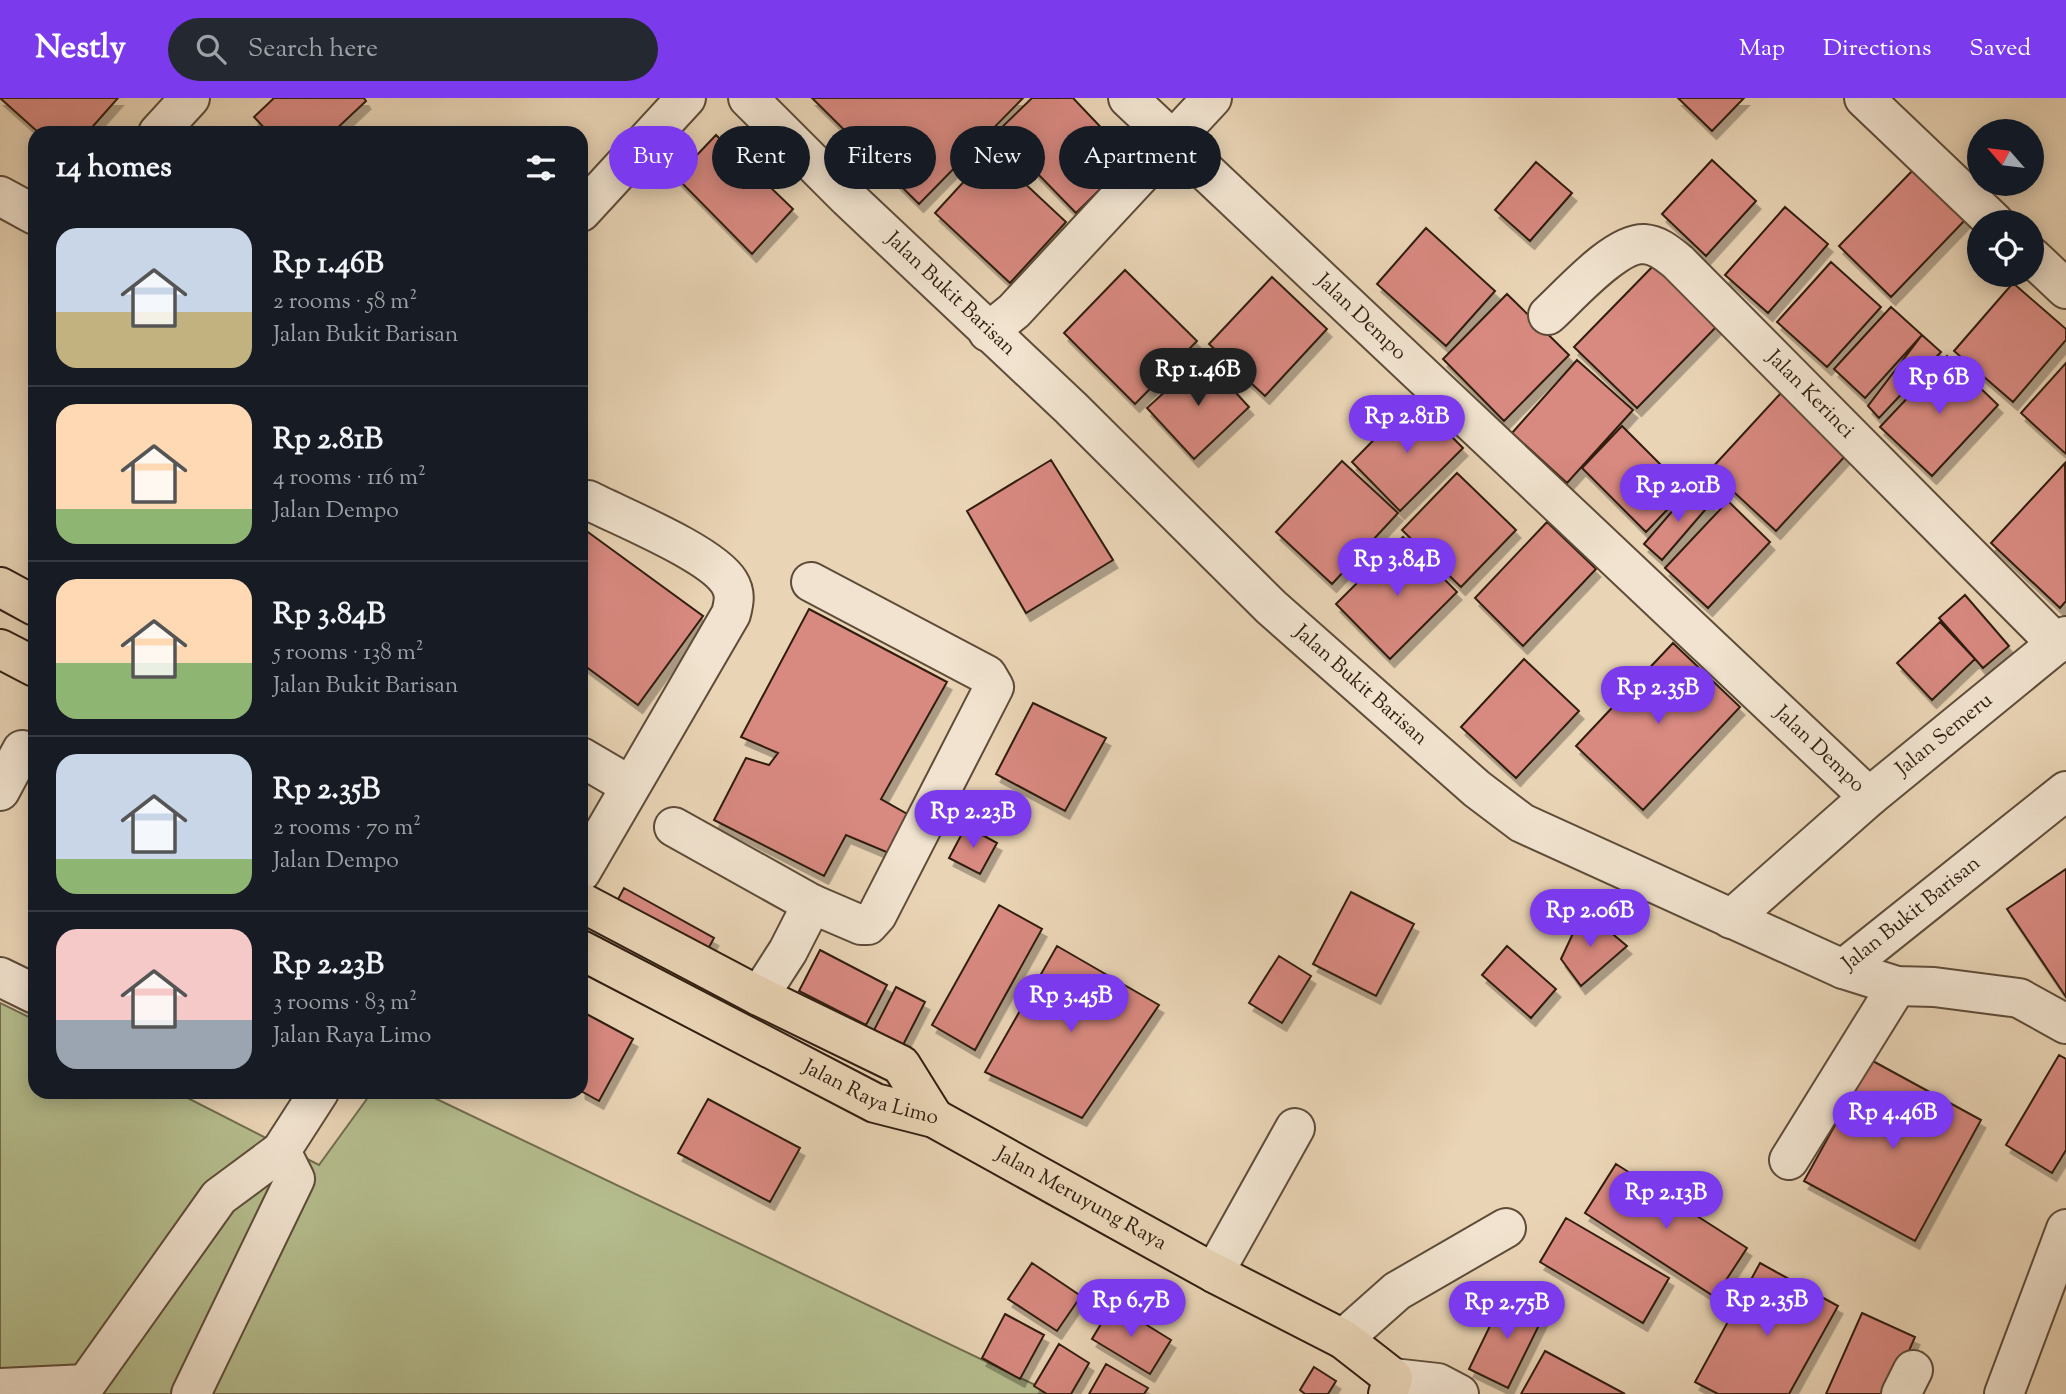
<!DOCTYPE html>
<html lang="en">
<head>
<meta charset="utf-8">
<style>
	:root { --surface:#171b24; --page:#242831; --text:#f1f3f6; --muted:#9ea1a6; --line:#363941; --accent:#7c3aed }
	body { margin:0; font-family:"Sorts Mill Goudy",serif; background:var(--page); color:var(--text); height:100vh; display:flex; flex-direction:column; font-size:26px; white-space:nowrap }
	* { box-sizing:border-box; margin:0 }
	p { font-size:23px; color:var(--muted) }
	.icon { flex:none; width:38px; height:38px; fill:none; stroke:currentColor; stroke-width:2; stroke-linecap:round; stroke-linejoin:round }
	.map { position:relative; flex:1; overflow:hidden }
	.details { position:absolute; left:28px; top:28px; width:560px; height:973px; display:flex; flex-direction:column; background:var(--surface); border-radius:21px; box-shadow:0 4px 18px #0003 }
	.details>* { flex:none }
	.guide { position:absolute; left:609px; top:28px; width:665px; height:63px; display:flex; gap:14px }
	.needle { width:46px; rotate:298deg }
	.fabs { position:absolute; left:1967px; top:21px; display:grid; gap:14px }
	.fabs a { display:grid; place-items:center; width:77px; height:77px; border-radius:50%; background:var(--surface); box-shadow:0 4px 18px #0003; font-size:35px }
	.price { position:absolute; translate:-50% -60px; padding:0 16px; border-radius:24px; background:var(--accent); color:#fff; font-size:23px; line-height:46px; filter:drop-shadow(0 2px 4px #0008) }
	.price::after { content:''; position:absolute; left:50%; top:42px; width:21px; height:16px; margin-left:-10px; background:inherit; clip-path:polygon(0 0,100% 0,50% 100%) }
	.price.selected { background:#222; color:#fff }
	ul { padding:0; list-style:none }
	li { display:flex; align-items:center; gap:21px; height:175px; padding:0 28px }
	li+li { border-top:2px solid var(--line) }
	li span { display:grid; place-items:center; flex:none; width:196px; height:140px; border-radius:21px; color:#555 }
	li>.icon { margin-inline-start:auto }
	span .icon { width:84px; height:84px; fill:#fffc; stroke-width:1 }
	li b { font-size:30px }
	h2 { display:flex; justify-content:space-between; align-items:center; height:84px; padding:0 28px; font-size:30px }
	.tag { padding:0 24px; border-radius:32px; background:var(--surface); box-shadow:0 4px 18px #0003; font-size:24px; line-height:63px }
	.tag.selected { background:var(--accent); color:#fff }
	header { display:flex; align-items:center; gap:42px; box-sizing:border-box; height:98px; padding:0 35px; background:var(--accent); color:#fff }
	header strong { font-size:33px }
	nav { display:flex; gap:38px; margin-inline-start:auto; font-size:24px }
	.search { width:490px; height:63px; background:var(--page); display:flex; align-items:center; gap:18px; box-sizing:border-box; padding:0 24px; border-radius:38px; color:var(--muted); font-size:26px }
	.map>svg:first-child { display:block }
	.green { fill:#b5bd8e; stroke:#726e4f; stroke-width:2 }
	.building { fill:#d88980; stroke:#301e10; stroke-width:2; filter:url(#shadow) }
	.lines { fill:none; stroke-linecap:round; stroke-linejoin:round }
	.minor-casing { stroke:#5e4c39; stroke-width:42 }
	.major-casing { stroke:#301e10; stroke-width:42 }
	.minor { stroke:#f1e3cf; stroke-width:38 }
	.major { stroke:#e9d4b5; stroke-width:38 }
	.labels { text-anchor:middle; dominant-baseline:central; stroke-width:5; stroke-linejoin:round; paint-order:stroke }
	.street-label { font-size:21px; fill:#301e10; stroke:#f1e3cf }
</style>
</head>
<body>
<header>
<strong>Nestly</strong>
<div class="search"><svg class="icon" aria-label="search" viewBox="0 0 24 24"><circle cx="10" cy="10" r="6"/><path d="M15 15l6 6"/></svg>Search here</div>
<nav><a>Map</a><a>Directions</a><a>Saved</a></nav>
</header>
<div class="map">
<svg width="2066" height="1296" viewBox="0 0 2066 1296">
	<defs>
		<filter id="shadow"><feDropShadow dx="4.5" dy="8" stdDeviation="0" flood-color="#0004"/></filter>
	</defs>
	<rect width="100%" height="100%" fill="#e9d4b5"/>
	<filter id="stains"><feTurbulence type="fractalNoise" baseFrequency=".00286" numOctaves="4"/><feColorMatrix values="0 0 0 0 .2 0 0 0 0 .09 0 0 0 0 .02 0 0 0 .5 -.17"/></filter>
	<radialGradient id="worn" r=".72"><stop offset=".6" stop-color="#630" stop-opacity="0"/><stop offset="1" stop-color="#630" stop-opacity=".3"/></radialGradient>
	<path class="green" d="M0 905 35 922V994H176L319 1067 372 994H422L1054 1296H0Z"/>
	<path class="building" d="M0 0H118L87 35H39Z
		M274 0H364L366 3 332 35H269L254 19Z
		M812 0H1023L919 106Z
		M1032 0H1073L1131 61 1076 115 997 34Z
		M1678 0H1744L1712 33Z
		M716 37 793 111 752 156 676 79Z
		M991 54 1066 124 1010 185 935 115Z
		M1712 62 1756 103 1706 158 1662 116Z
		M1536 64 1572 95 1530 143 1495 112Z
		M1915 70 1967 120 1891 199 1839 148Z
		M1785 109 1828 146 1768 215 1725 177Z
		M1426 130 1495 193 1446 248 1377 186Z
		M1658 163 1721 224 1637 310 1574 249Z
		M1831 164 1881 209 1827 269 1777 224Z
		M1125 172 1197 243 1135 306 1064 235Z
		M1272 179 1327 231 1265 298 1209 246Z
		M2013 185 2066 231V242L2013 304 1954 253Z
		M1507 196 1569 257 1504 323 1443 261Z
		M1891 209 1922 237 1865 300 1834 271Z
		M1922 237 1941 254 1879 320 1868 308Z
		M1947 258 1998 307 1932 378 1880 329Z
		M1203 259 1249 309 1194 361 1147 310Z
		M1577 262 1633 312 1567 385 1512 335Z
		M2066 265V356L2021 315Z
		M1781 295 1847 356 1776 433 1710 372Z
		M1414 301 1463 350 1400 413 1352 364Z
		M1622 328 1686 392 1646 434 1582 370Z
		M1051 362 1113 462 1026 515 967 413Z
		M1342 363 1398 415 1332 486 1276 434Z
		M2065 365 2066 503 2060 510 1991 445Z
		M1457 375 1516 432 1461 489 1402 432Z
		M1693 389 1711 405 1662 462 1644 446Z
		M1728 403 1770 444 1708 510 1665 470Z
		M1547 424 1596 471 1523 548 1475 500Z
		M581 429 703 518 638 607 581 565Z
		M1403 439 1457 494 1390 561 1336 506Z
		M1965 497 2009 548 1983 570 1939 520Z
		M809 511 947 584 881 701 918 722 896 758 846 737 824 778 714 722 746 660 769 667 778 655 741 639Z
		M1940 524 1975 561 1932 602 1897 565Z
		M1673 545 1740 609 1643 712 1576 648Z
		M1524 561 1579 613 1516 680 1461 629Z
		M1033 605 1106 640 1065 713 996 676Z
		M966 728 997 745 980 776 949 760Z
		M2066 771V899L2007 811Z
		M624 790 714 840 700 866 610 816Z
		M1351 794 1414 826 1376 898 1313 866Z
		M999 807 1042 831 975 952 932 927Z
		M1584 812 1627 848 1581 888 1561 861Z
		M1057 848 1159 907 1082 1020 985 974Z
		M1507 848 1556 891 1531 920 1482 877Z
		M820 852 887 887 866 927 799 893Z
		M1279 858 1311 878 1282 925 1249 905Z
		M896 889 925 904 903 947 874 932Z
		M581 913 633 941 599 1003 581 993Z
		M2059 957 2066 961V1052L2052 1075 2006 1047Z
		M1871 962 1981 1022 1915 1143 1804 1083Z
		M708 1001 800 1050 770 1104 678 1055Z
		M1616 1066 1747 1150 1715 1199 1585 1115Z
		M1566 1120 1669 1180 1643 1225 1540 1164Z
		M1032 1165 1081 1198 1057 1233 1008 1201Z
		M1760 1165 1838 1208 1789 1296H1718L1695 1284Z
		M1506 1195 1545 1215 1508 1290 1469 1271Z
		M1113 1206 1171 1242 1150 1276 1092 1241Z
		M1862 1215 1915 1239 1890 1296H1826Z
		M1005 1216 1044 1237 1020 1281 982 1260Z
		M1059 1246 1089 1265 1071 1296H1047L1034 1288Z
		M1545 1253 1625 1296H1521Z
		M1106 1266 1148 1290 1144 1296H1089Z
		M1314 1269 1336 1283 1328 1296H1305L1300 1292Z"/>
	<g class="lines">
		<g class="minor-casing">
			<g id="minor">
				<path id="s1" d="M748 0 848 100 1071 310 1271 509 1477 691 1522 725 1843 871 2066 693"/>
				<path id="s2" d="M1128 0 1869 699"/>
				<path d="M1864 0 1994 124"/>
				<path d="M158 35 190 0"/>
				<path d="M0 98 35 117"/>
				<path d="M581 114 686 0"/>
				<path d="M2032 159 2066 191"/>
				<path id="s3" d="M1548 217C1570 197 1615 145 1644 146 1658 147 1668 156 1678 164L2057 546"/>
				<path d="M988 234 1014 213 1212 0"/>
				<path d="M581 403 588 402C621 419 711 455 729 484 736 495 734 504 731 516L581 774"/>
				<path d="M581 659 629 687"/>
				<path d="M0 693 22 652"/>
				<path d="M674 729 812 806 861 827H868L877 817 994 589 987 577 811 484"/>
				<path id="s4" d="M1731 821 1869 699 2066 538"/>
				<path d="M1843 871 1897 888 1934 889 2019 900 2066 926"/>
				<path d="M0 879 35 896"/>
				<path d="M759 898 788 853 812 806"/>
				<path d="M1789 1062 1897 888"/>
				<path d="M1214 1175 1295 1030"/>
				<path d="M1343 1241 1397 1193 1506 1130"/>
				<path d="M1393 1280 1438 1285 1459 1296"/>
				<path d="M0 1290 86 1286 219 1099 281 1053 319 994"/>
				<path d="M191 1296 295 1081 281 1053"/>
				<path d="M1901 1296 1913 1272"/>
				<path d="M2004 1296 2066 1131"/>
			</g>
		</g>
		<g class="major-casing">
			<g id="major">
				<path d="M0 489 35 508"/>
				<path d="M0 551 35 569"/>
				<path d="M581 804 759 898 901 967 934 1020"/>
				<path id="s5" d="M581 852 875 1005 934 1020 1214 1175 1343 1241 1393 1280 1388 1296"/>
			</g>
		</g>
		<use href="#minor" class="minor"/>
		<use href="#major" class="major"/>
	</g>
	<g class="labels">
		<g class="street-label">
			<text stroke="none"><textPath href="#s1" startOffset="282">Jalan Bukit Barisan</textPath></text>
			<text stroke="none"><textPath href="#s2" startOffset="320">Jalan Dempo</textPath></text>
			<text stroke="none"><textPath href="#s3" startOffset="348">Jalan Kerinci</textPath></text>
			<text stroke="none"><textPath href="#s1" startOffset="849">Jalan Bukit Barisan</textPath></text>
			<text stroke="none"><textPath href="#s4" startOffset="282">Jalan Semeru</textPath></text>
			<text stroke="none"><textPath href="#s2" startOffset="950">Jalan Dempo</textPath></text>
			<text stroke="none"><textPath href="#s1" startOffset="1502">Jalan Bukit Barisan</textPath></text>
			<text stroke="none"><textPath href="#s5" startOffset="324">Jalan Raya Limo</textPath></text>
			<text stroke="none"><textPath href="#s5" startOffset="560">Jalan Meruyung Raya</textPath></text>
		</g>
	</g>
	<rect width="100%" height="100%" filter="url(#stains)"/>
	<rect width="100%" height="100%" fill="url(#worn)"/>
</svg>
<div class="fabs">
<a><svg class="needle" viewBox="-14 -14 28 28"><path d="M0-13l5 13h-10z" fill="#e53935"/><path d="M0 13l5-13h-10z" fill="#9ea1a6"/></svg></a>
<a><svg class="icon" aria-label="locate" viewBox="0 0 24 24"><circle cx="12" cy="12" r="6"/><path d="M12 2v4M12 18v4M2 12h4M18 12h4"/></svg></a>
</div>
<b class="price selected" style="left:1198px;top:310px">Rp 1.46B</b>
<b class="price" style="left:1939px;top:318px">Rp 6B</b>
<b class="price" style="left:1407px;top:357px">Rp 2.81B</b>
<b class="price" style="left:1678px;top:426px">Rp 2.01B</b>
<b class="price" style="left:1397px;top:500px">Rp 3.84B</b>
<b class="price" style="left:1658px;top:628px">Rp 2.35B</b>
<b class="price" style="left:973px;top:752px">Rp 2.23B</b>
<b class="price" style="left:1590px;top:851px">Rp 2.06B</b>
<b class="price" style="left:1071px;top:936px">Rp 3.45B</b>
<b class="price" style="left:1893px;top:1053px">Rp 4.46B</b>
<b class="price" style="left:1666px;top:1133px">Rp 2.13B</b>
<b class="price" style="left:1767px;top:1240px">Rp 2.35B</b>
<b class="price" style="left:1131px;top:1241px">Rp 6.7B</b>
<b class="price" style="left:1507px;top:1243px">Rp 2.75B</b>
<div class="guide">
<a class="tag selected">Buy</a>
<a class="tag">Rent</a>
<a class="tag">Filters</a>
<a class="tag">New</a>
<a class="tag">Apartment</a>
</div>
<section class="details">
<h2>14 homes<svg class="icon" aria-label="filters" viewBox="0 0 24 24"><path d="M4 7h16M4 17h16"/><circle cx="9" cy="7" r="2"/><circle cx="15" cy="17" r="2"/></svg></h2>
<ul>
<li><span style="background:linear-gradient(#c9d6e8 60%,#c2b280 0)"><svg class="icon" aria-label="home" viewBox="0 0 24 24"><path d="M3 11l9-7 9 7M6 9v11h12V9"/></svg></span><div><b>Rp 1.46B</b><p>2 rooms · 58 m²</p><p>Jalan Bukit Barisan</p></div></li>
<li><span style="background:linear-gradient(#ffd9b3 75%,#8fb573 0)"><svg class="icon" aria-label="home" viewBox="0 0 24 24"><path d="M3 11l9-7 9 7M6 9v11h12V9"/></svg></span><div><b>Rp 2.81B</b><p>4 rooms · 116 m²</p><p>Jalan Dempo</p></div></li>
<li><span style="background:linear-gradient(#ffd9b3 60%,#8fb573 0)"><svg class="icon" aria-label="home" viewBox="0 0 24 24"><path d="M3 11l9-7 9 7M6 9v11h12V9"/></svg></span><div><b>Rp 3.84B</b><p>5 rooms · 138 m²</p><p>Jalan Bukit Barisan</p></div></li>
<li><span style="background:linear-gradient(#c9d6e8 75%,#8fb573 0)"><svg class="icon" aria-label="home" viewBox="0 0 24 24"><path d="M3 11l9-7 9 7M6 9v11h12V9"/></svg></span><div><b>Rp 2.35B</b><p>2 rooms · 70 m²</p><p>Jalan Dempo</p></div></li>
<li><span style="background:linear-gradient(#f6c9c9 65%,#9aa5b1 0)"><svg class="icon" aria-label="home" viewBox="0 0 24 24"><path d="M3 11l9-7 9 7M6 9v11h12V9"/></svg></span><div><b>Rp 2.23B</b><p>3 rooms · 83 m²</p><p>Jalan Raya Limo</p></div></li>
</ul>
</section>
</div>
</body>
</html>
